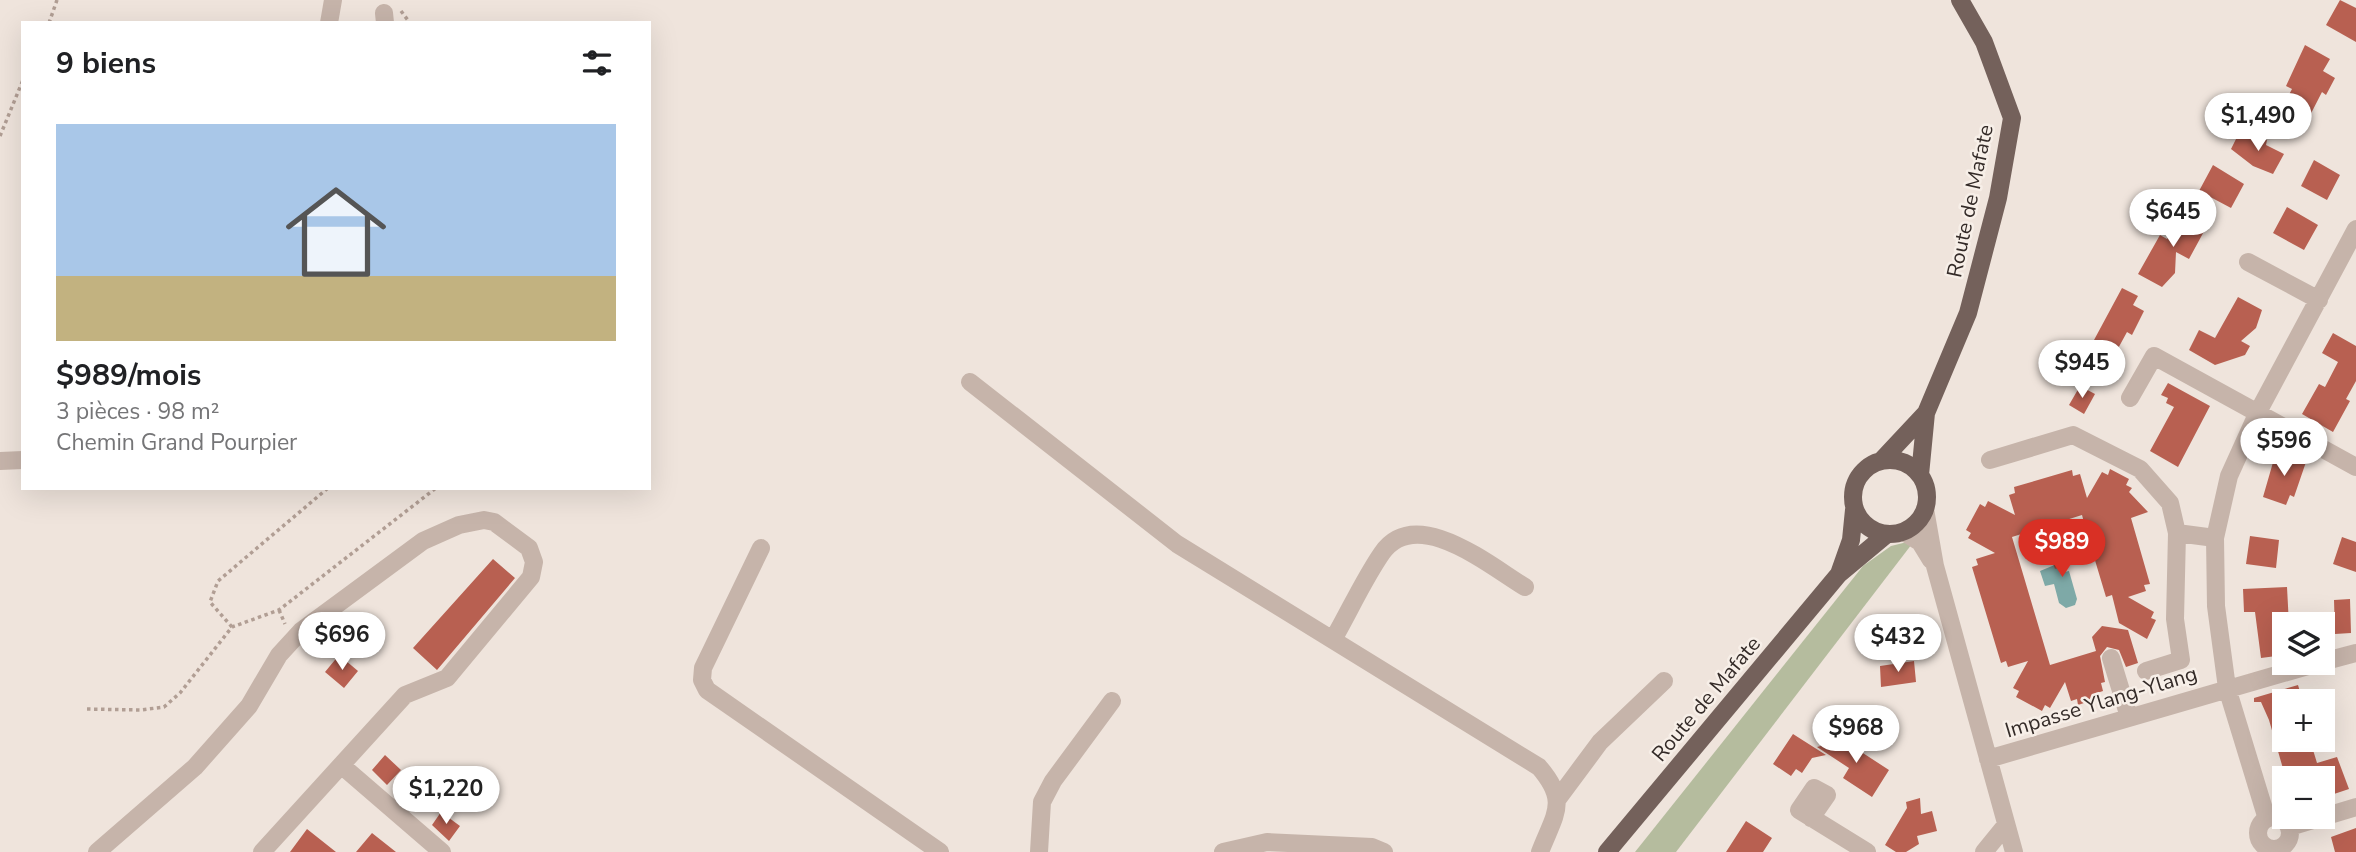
<!DOCTYPE html>
<html lang="fr">
<head>
<meta charset="utf-8">
<style>
	:root { --surface:#fff; --page:#f2f2f2; --text:#202124; --muted:#757577; --line:#e0e0e0; --accent:#d93025 }
	body { margin:0; font-family:"Nunito Sans",sans-serif; background:var(--page); color:var(--text); height:100vh; display:flex; flex-direction:column; font-size:26px; white-space:nowrap }
	* { box-sizing:border-box; margin:0 }
	p { font-size:23px; color:var(--muted) }
	.icon { flex:none; width:38px; height:38px; fill:none; stroke:currentColor; stroke-width:2; stroke-linecap:round; stroke-linejoin:round }
	.map { position:relative; flex:1; overflow:hidden }
	.drawer { position:absolute; left:21px; top:21px; width:630px; height:469px; display:flex; flex-direction:column; background:var(--surface); border-radius:0px; box-shadow:0 7px 28px #0002 }
	.drawer>* { flex:none }
	.buttons { position:absolute; left:2272px; top:612px; display:grid; gap:14px }
	.buttons a { display:grid; place-items:center; width:63px; height:63px; border-radius:0px; background:var(--surface); box-shadow:0 7px 28px #0002; font-size:35px }
	.price { position:absolute; translate:-50% -60px; padding:0 16px; border-radius:24px; background:#fff; color:#222; font-size:23px; line-height:46px; filter:drop-shadow(0 2px 4px #0008) }
	.price::after { content:''; position:absolute; left:50%; top:42px; width:21px; height:16px; margin-left:-10px; background:inherit; clip-path:polygon(0 0,100% 0,50% 100%) }
	.price.on { background:var(--accent); color:#fff }
	ul { padding:0; list-style:none }
	li { display:grid; align-content:center; gap:14px; height:371px; padding:0 35px }
	li+li { border-top:2px solid var(--line) }
	li span { display:grid; place-items:center; height:217px; border-radius:0px; color:#555 }
	li>.icon { margin-inline-start:auto }
	span .icon { width:126px; height:126px; fill:#fffc; stroke-width:1 }
	li b { font-size:30px }
	h2 { display:flex; justify-content:space-between; align-items:center; height:84px; padding:0 35px; font-size:30px }
	.map>svg:first-child { display:block }
	.green { fill:#b5bc9e }
	.water { fill:#7ea9a7 }
	.building { fill:#b86051 }
	.lines { fill:none; stroke-linecap:round; stroke-linejoin:round }
	.path { stroke:#b19e94; stroke-width:3.5; stroke-dasharray:3.5 3.5; stroke-linecap:butt }
	.minor { stroke:#c6b4aa; stroke-width:18 }
	.major { stroke:#74615b; stroke-width:18 }
	.labels { text-anchor:middle; dominant-baseline:central; stroke-width:5; stroke-linejoin:round; paint-order:stroke }
	.street-label { font-size:21px; fill:#342b28; stroke:#f7efe8 }
</style>
</head>
<body>
<div class="map">
<svg width="2356" height="852" viewBox="0 0 2356 852">
	<rect width="100%" height="100%" fill="#efe4dc"/>
	<path class="green" d="M1915 540 1676 852H1635L1863 566 1891 546Z"/>
	<path class="water" d="M2057 564 2060 573 2069 571 2077 599 2075 605 2066 608 2059 603 2054 584 2045 586 2040 571Z"/>
	<path class="building" d="M2340 0 2356 8V42L2326 25Z
		M2305 45 2330 59 2323 71 2335 78 2326 95 2322 92 2302 131 2277 118 2292 89 2286 86Z
		M2238 135 2267 140 2266 145 2284 154 2273 174 2253 166 2231 149Z
		M2314 160 2340 175 2327 200 2301 186Z
		M2213 165 2244 184 2231 208 2199 191Z
		M2287 207 2318 225 2304 250 2273 233Z
		M2183 211 2208 224 2189 259 2176 252 2175 273 2162 287 2138 274 2160 235 2167 239Z
		M2122 288 2138 296 2133 305 2144 311 2132 335 2127 332 2115 354 2110 352 2105 363 2087 353Z
		M2238 297 2262 310 2256 328 2241 341 2250 346 2245 355 2215 365 2189 350 2199 330 2215 338Z
		M2333 333 2356 346V381L2346 399 2350 401 2333 432 2302 414 2319 384 2325 387 2338 362 2322 353Z
		M2168 383 2210 406 2178 467 2150 451 2174 407 2166 403 2168 398 2161 395Z
		M2080 386 2095 394 2084 414 2069 405Z
		M2276 452 2306 462 2294 497 2290 495 2286 505 2263 497Z
		M2110 469 2129 479 2126 485 2132 488 2129 492 2148 512 2131 518 2150 584 2144 585 2146 591 2128 597 2154 612 2151 618 2156 620 2147 639 2119 623 2112 595 2106 597 2094 557 2055 569 2049 553 2089 541 2082 515 2012 537 2050 665 2096 651 2092 637 2102 626 2128 630 2138 663 2126 667 2119 650 2107 647 2100 656 2105 682 2101 683 2103 691 2097 693 2099 698 2078 705 2077 699 2071 701 2065 682 2050 708 2045 705 2042 711 2016 697 2019 691 2013 688 2028 661 2008 667 2006 661 2001 663 1972 567 1978 565 1976 559 1995 553 1968 538 1971 533 1966 530 1980 504 1985 507 1988 501 2015 515 2009 495 2015 493 2014 487 2072 470 2073 476 2080 474 2087 498 2102 472 2108 475Z
		M2250 536 2279 540 2276 568 2246 564Z
		M2342 537 2356 542V572L2333 564Z
		M493 559 515 578 437 670 413 648Z
		M2287 587 2289 625H2284V655L2261 658 2255 612H2244L2243 589Z
		M2350 599 2351 633 2335 634 2334 600Z
		M339 655 358 671 344 688 325 672Z
		M1914 661 1916 682 1881 687 1880 666Z
		M2298 685 2303 702H2284V740H2310L2317 763 2337 757 2349 789 2325 797 2322 779H2286L2269 720 2261 702H2254V698Z
		M1829 731 1889 770 1872 797 1843 778 1849 768 1817 747 1831 743Z
		M1793 734 1826 755 1812 758 1802 773 1796 769 1791 776 1773 764Z
		M385 755 401 770 387 785 372 770Z
		M1920 798 1921 814 1932 811 1937 831 1917 836 1919 844 1906 852H1896L1885 845 1907 808 1906 802Z
		M441 812 460 826 449 841 432 825Z
		M1746 821 1772 838 1763 852H1726Z
		M2356 828V852H2335L2331 837Z
		M307 829 336 852H290Z
		M372 833 396 852H356Z"/>
	<g class="lines">
		<path class="path" d="M401 11 410 23
			M49 23 57 0
			M0 136 23 80
			M279 610 285 624
			M232 627 210 602 218 581 328 488
			M87 709 141 710 164 707 180 693 232 627 279 610 436 488"/>
		<path class="minor" d="M384 13 385 23
			M329 23 333 0
			M2248 262 2319 300
			M970 382 1177 544 1539 767C1569 802 1555 813 1540 852
			M2130 398 2154 356 2356 467
			M1990 460 2073 435 2140 469 2170 503 2177 533 2175 619 2181 660 2146 671
			M0 461 23 460
			M1925 509 1935 566 2014 852
			M1904 532 1920 542 1931 560
			M2177 533 2215 538
			M761 548 703 668 702 680 707 690 940 852
			M1334 638C1350 610 1364 579 1382 553 1416 504 1490 566 1525 587
			M2111 658 2129 717
			M2322 662 2356 653
			M1988 759 2318 663
			M341 765 442 852
			M1557 800 1600 742 1664 681
			M2258 833a16 16 0 1 1 32 0a16 16 0 1 1-32 0Z
			M1811 818 1827 795 1814 788 1799 810 1867 852
			M2267 819 2227 688 2216 606 2215 538 2229 476 2258 412 2356 229
			M2290 827 2356 807
			M97 852 195 767 249 706 279 655 301 631 423 541 459 525 484 520 494 522 529 548 534 562 531 577 447 678 405 695 262 852
			M1039 852 1042 802 1053 781 1112 701
			M1223 852 1267 842 1372 847 1384 852
			M1984 852 2006 825"/>
		<path class="major" d="M1853 497a37 37 0 1 1 74 0a37 37 0 1 1-74 0Z
			M1882 460 1926 413
			M1920 475 1926 413 1968 313 1998 198 2012 118 1984 42 1960 0
			M1839 574 1851 540 1854 510
			M1607 852 1839 574 1887 534"/>
	</g>
	<g class="labels">
		<g class="street-label">
			<text transform="translate(1970 201) rotate(-78)">Route de Mafate</text>
			<text transform="translate(1706 699) rotate(-50)">Route de Mafate</text>
			<text transform="translate(2101 702) rotate(-17)">Impasse Ylang-Ylang</text>
		</g>
	</g>
</svg>
<div class="buttons">
<a><svg class="icon" aria-label="layers" viewBox="0 0 24 24"><path d="M12 4l9 5-9 5-9-5zM3 14l9 5 9-5"/></svg></a>
<a>+</a>
<a>−</a>
</div>
<b class="price" style="left:2258px;top:153px">$1,490</b>
<b class="price" style="left:2173px;top:249px">$645</b>
<b class="price" style="left:2082px;top:400px">$945</b>
<b class="price" style="left:2284px;top:478px">$596</b>
<b class="price on" style="left:2062px;top:579px">$989</b>
<b class="price" style="left:342px;top:672px">$696</b>
<b class="price" style="left:1898px;top:674px">$432</b>
<b class="price" style="left:1856px;top:765px">$968</b>
<b class="price" style="left:446px;top:826px">$1,220</b>
<section class="drawer">
<h2>9 biens<svg class="icon" aria-label="filters" viewBox="0 0 24 24"><path d="M4 7h16M4 17h16"/><circle cx="9" cy="7" r="2"/><circle cx="15" cy="17" r="2"/></svg></h2>
<ul>
<li><span style="background:linear-gradient(#a9c7e8 70%,#c2b280 0)"><svg class="icon" aria-label="home" viewBox="0 0 24 24"><path d="M3 11l9-7 9 7M6 9v11h12V9"/></svg></span><div><b>$989/mois</b><p>3 pièces · 98 m²</p><p>Chemin Grand Pourpier</p></div></li>
</ul>
</section>
</div>
</body>
</html>
